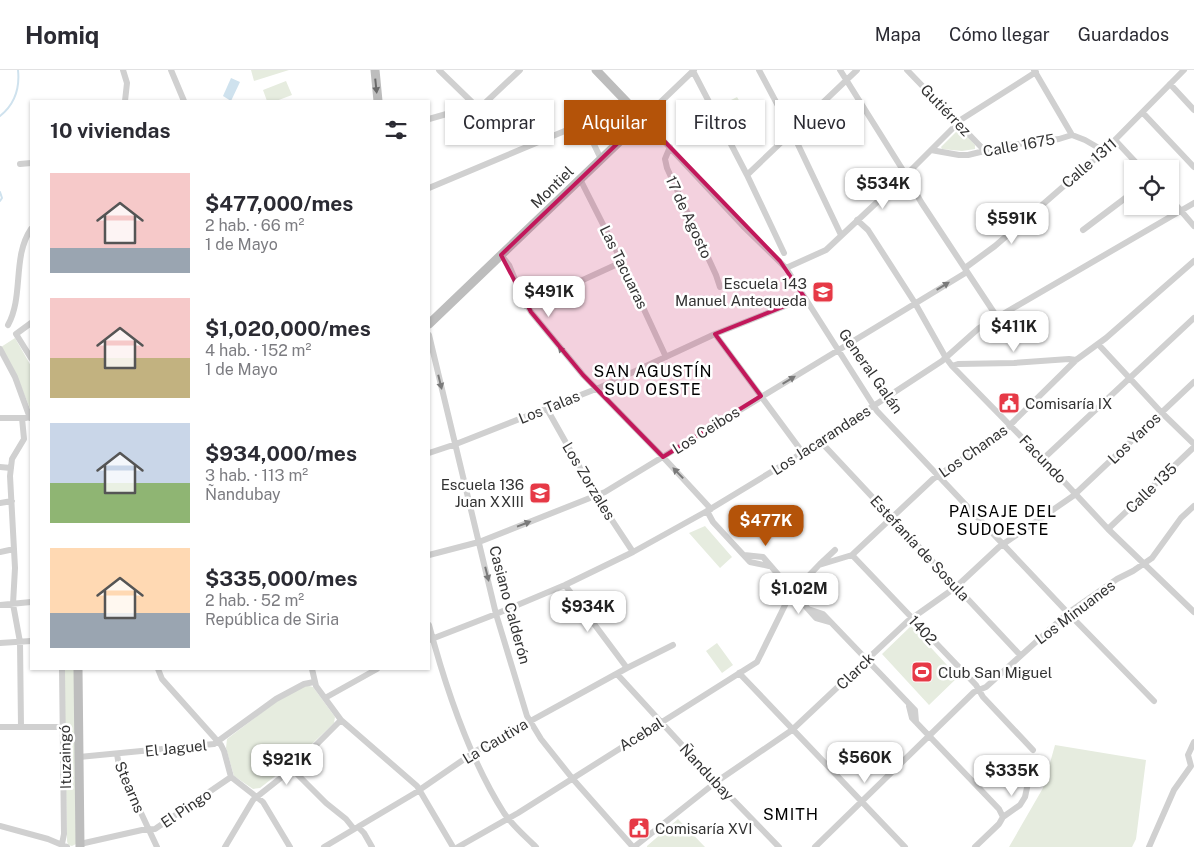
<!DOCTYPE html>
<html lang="es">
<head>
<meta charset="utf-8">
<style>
	:root { --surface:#fff; --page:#f2f2f3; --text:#2b2b33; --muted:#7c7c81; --line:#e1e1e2; --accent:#b45309 }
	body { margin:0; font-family:"Public Sans",sans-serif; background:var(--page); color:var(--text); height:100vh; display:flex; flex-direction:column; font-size:19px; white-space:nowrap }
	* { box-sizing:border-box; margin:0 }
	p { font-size:16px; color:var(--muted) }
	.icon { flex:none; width:28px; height:28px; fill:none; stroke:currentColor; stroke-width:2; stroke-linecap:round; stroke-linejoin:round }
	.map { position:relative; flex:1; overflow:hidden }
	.drawer { position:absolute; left:30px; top:30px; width:400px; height:570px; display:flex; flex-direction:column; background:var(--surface); border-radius:0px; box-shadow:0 1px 4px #0004 }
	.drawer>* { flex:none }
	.top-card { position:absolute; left:445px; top:30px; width:475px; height:45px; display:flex; gap:10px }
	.controls { position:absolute; left:1124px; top:90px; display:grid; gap:10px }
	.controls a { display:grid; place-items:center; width:55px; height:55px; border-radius:0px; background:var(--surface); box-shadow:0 1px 4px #0004; font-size:25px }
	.price { position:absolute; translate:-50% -42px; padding:0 11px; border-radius:10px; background:#fff; color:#222; font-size:16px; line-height:32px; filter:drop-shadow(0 1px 2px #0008) }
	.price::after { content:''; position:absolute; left:50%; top:30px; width:15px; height:11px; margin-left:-8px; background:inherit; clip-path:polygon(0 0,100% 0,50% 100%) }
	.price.on { background:var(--accent); color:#fff }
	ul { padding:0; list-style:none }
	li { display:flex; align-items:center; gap:15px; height:125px; padding:0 20px }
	li span { display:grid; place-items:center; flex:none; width:140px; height:100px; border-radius:0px; color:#555 }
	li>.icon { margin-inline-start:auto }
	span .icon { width:60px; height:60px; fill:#fffc; stroke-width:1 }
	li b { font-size:21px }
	h2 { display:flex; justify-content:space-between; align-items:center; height:60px; padding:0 20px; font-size:21px }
	.chip { padding:0 18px; border-radius:0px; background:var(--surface); box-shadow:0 1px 4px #0004; font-size:18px; line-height:45px }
	.chip.on { background:var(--accent); color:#fff }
	header { display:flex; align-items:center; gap:30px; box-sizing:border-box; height:70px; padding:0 25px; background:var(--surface); border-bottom:1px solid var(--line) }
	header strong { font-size:24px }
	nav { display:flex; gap:28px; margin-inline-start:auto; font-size:18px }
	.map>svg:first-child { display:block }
	.green { fill:#e6ecdf }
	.water { fill:#cfe2ee }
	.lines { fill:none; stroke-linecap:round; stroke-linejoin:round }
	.stream { stroke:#cfe2ee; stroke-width:2 }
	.street { stroke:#d0d0d0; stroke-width:6 }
	.secondary { stroke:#bdbdbd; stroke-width:9 }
	.oneway { fill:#6a6a6a }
	.oneway2 { fill:#7a7a7a }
	.marked { fill:#c2185b; fill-opacity:0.2; stroke:#c2185b; stroke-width:4; stroke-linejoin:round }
	.labels { text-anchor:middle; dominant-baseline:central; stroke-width:5; stroke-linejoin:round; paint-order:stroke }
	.street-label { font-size:15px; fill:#333; stroke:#fff }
	.poi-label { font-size:15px; fill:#333; stroke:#fff; text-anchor:start }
	.neighbourhood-label { font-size:16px; letter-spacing:1px; fill:#000; stroke:#fff }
</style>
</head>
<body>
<header>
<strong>Homiq</strong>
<nav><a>Mapa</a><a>Cómo llegar</a><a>Guardados</a></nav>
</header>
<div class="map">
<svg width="1194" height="777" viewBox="0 0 1194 777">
	<rect width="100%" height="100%" fill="#fff"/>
	<path class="green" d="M251 0H289L254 11Z
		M286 11 292 25 276 31H267L263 20Z
		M737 27 743 37 723 48 717 37Z
		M961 59 975 75V79L962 81 942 79 941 77 958 60Z
		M15 268 31 296V341L18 309 1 277Z
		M705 456 732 487 720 498 689 463Z
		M911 556 958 607 929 635 882 584Z
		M717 573 733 595 722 603 706 581Z
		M64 599H75L76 774 72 776 68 775 67 771Z
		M306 615 313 617 335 647 334 653 292 693 260 718 253 719 234 706 226 678 227 669 277 631Z
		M1055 675 1146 690 1136 769 1132 777H1009L1043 718Z
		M678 749 705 777H647V776Z"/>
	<path class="water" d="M231 8 240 12 231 31 223 26Z"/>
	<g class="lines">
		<path class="stream" d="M0 46C15 34 20 19 18 0
			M0 122 2 128 0 131"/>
		<path class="street" d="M123 0 127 13 125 31
			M171 0 184 31
			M439 0 476 36
			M694 0 643 49 743 156 786 198 877 341 1068 543 1154 631
			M759 0 792 62 841 165
			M840 0 906 105 921 132 997 247
			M907 0 984 80
			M1034 0 1072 65
			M693 1 747 105 784 183
			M1170 14 1194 40
			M1143 43 1194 97
			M429 49 485 33 520 0
			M1115 70 1142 99
			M670 77 665 89 667 98 716 205 720 217
			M931 80 959 85H968L1009 75 1059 69 1072 65 1085 70 1104 81
			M20 94 31 93
			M747 105 857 0
			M580 109 622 192 666 287
			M429 118 579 55 587 60 601 89
			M1170 128 1194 156
			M857 150 868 160 915 233 946 288 952 296 1043 389 1108 459 1194 542
			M1083 160 1132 123
			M501 185 509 195 523 229 531 242 583 305 663 387 711 439
			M786 198 826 180 906 105 962 49 1036 2
			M965 198 995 176 1104 81 1184 0
			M526 236 622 192
			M31 253 16 264 31 288
			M8 255C24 226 12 187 31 159
			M715 264 803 383
			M429 265 496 544 527 646 541 669 572 708 633 777
			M1098 274 1161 342 1194 374
			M0 279 15 307 30 348
			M952 296 958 294 1014 293 1069 289 1076 290
			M547 339 596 426 633 482
			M0 348H26
			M22 348 24 369 12 389 10 406 15 498 13 534 20 572 21 657H62
			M820 371 1020 585
			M429 383 456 374 601 317 715 264 805 228
			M1043 389 1194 248
			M0 397 11 398
			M0 433 12 431
			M707 441 713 452 750 492 769 496
			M1108 459 1194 377
			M0 482 14 479
			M429 485 479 472 605 422 967 202
			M744 485 763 487 808 539
			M852 485 976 615 983 627 1033 680
			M820 494 835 480
			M565 515 627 598
			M0 535 31 532
			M830 552 816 548 808 539 823 544 915 640 916 652
			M429 555C446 619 469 688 504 743 513 756 525 766 536 777
			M429 570 496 544 565 515 633 482 707 441 791 390 942 291 979 258 1194 133
			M0 573 31 571
			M158 599 162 609 221 675 224 681 231 707 263 732 290 777
			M312 599 316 616 341 650 417 716 453 777
			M739 603 905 777
			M617 604 716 712 779 777
			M325 628 377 599
			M909 636 912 648 999 739 1003 747
			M0 657H21
			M117 684 119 696 157 777
			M79 687 214 674 276 629 304 614 314 612
			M292 699 326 733 346 749 354 759
			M0 756 48 769 67 777
			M358 757 364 763 372 777
			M62 774 64 764 62 599
			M80 774 142 760 155 759 231 707
			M225 777 253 730 292 699 341 650
			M324 777 415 723 476 681 627 598 673 575
			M458 777 518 743 757 592 790 525 819 495 852 485 933 409 1005 360 1076 290 1106 268 1194 191
			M634 777 716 712 792 660 908 551 956 517 999 477 1073 426 1194 312
			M815 777 974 622 986 617 1068 543 1117 509 1133 501 1152 488 1181 448 1194 436
			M975 777 999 754 1003 747 1020 735 1025 727 1028 713
			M1149 777 1174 720 1191 696 1188 685 1194 672"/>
		<path class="secondary" d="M375 0 378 31
			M429 254 643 49 596 0
			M78 599 80 777"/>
	</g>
	<defs><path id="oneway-solid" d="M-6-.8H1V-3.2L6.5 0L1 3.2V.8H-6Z" transform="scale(1.25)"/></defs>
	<use class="oneway" href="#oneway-solid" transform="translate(376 16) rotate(84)"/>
	<g class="oneway2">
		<use href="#oneway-solid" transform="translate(943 216) rotate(-31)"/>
		<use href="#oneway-solid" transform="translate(563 282) rotate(-130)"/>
		<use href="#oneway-solid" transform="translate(789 310) rotate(-31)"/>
		<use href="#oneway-solid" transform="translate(440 312) rotate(76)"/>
		<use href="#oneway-solid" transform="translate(678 403) rotate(-134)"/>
		<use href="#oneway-solid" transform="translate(524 454) rotate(-21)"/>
		<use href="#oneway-solid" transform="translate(487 504) rotate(76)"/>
	</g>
	<path class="marked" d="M643 49 780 191 805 228 715 264 761 326 663 387 583 305 531 242 501 185Z"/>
	<defs>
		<g id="school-square" transform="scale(1.125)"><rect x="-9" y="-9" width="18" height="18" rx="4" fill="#e63946" stroke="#fff"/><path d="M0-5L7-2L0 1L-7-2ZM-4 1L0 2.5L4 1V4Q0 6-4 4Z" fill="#fff"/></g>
		<g id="civic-square" transform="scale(1.125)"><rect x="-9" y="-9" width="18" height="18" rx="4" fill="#e63946" stroke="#fff"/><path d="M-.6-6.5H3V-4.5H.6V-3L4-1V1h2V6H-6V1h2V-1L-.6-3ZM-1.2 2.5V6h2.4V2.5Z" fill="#fff"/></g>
		<g id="stadium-square" transform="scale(1.125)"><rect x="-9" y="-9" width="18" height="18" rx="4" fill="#e63946" stroke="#fff"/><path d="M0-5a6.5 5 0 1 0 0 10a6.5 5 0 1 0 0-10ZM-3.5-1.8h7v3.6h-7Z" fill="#fff"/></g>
	</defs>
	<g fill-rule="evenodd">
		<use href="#school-square" x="823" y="222"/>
		<use href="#civic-square" x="1009" y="333"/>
		<use href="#school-square" x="540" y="423"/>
		<use href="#stadium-square" x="922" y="602"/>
		<use href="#civic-square" x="639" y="758"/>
	</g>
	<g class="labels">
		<g class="street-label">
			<text transform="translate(946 40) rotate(46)">Gutiérrez</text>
			<text transform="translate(1019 75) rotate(-10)">Calle 1675</text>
			<text transform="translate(1089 93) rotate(-41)">Calle 1311</text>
			<text transform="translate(552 117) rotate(-44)">Montiel</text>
			<text transform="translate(689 147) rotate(65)">17 de Agosto</text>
			<text transform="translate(624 197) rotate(64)">Las Tacuaras</text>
			<text transform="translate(871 301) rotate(55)">General Galán</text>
			<text transform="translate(549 337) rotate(-22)">Los Talas</text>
			<text transform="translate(706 360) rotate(-32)">Los Ceibos</text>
			<text transform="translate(1134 368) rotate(-44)">Los Yaros</text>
			<text transform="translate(821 370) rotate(-33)">Los Jacarandaes</text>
			<text transform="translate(973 381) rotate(-35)">Los Chanas</text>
			<text transform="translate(1043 389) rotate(46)">Facundo</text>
			<text transform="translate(589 411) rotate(59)">Los Zorzales</text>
			<text transform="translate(1151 418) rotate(-44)">Calle 135</text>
			<text transform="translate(920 478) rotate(47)">Estefanía de Sosula</text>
			<text transform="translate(510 535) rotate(75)">Casiano Calderón</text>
			<text transform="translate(1075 542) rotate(-37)">Los Minuanes</text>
			<text transform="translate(923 560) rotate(47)">1402</text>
			<text transform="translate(855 601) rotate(-44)">Clarck</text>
			<text transform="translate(641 664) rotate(-32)">Acebal</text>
			<text transform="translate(495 671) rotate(-31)">La Cautiva</text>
			<text transform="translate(176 678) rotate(-6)">El Jaguel</text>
			<text transform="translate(65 687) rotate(-91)">Ituzaingó</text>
			<text transform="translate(707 702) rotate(47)">Ñandubay</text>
			<text transform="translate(130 717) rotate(67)">Stearns</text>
			<text transform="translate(186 738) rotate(-34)">El Pingo</text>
		</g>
		<g class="poi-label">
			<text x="807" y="213" text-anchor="end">Escuela 143<tspan x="807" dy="17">Manuel Antequeda</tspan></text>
			<text x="1025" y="333">Comisaría IX</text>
			<text x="524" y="414" text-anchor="end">Escuela 136<tspan x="524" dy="17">Juan XXIII</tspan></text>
			<text x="938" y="602">Club San Miguel</text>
			<text x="655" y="758">Comisaría XVI</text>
		</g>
		<g class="neighbourhood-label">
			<text x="653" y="301">SAN AGUSTÍN<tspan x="653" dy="18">SUD OESTE</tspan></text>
			<text x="1003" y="441">PAISAJE DEL<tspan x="1003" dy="18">SUDOESTE</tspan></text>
			<text x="791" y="744">SMITH</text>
		</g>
	</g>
</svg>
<div class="controls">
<a><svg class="icon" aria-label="locate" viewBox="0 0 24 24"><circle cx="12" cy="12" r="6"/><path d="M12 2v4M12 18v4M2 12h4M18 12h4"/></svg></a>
</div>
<b class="price" style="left:883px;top:140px">$534K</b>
<b class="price" style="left:1012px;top:175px">$591K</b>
<b class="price" style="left:549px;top:248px">$491K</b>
<b class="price" style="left:1014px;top:283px">$411K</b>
<b class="price on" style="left:766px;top:477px">$477K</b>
<b class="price" style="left:799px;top:545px">$1.02M</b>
<b class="price" style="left:588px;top:563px">$934K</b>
<b class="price" style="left:865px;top:714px">$560K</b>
<b class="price" style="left:287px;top:716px">$921K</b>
<b class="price" style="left:1012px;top:727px">$335K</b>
<div class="top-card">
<a class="chip">Comprar</a>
<a class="chip on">Alquilar</a>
<a class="chip">Filtros</a>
<a class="chip">Nuevo</a>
</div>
<section class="drawer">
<h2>10 viviendas<svg class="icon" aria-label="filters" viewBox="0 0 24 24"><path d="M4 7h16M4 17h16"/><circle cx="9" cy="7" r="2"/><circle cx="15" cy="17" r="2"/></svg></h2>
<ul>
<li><span style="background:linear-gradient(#f6c9c9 75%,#9aa5b1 0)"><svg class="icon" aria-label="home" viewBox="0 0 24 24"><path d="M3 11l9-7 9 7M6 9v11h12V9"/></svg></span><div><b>$477,000/mes</b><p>2 hab. · 66 m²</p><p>1 de Mayo</p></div></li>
<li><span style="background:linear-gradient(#f6c9c9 60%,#c2b280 0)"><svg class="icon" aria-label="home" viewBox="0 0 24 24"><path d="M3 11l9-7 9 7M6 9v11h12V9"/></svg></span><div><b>$1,020,000/mes</b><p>4 hab. · 152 m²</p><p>1 de Mayo</p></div></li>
<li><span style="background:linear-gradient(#c9d6e8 60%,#8fb573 0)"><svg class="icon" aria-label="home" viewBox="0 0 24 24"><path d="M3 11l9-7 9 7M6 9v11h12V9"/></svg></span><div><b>$934,000/mes</b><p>3 hab. · 113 m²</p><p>Ñandubay</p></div></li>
<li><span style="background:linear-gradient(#ffd9b3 65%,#9aa5b1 0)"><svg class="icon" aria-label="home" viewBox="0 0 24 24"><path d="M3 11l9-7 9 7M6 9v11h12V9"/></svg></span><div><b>$335,000/mes</b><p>2 hab. · 52 m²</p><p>República de Siria</p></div></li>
</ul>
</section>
</div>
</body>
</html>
